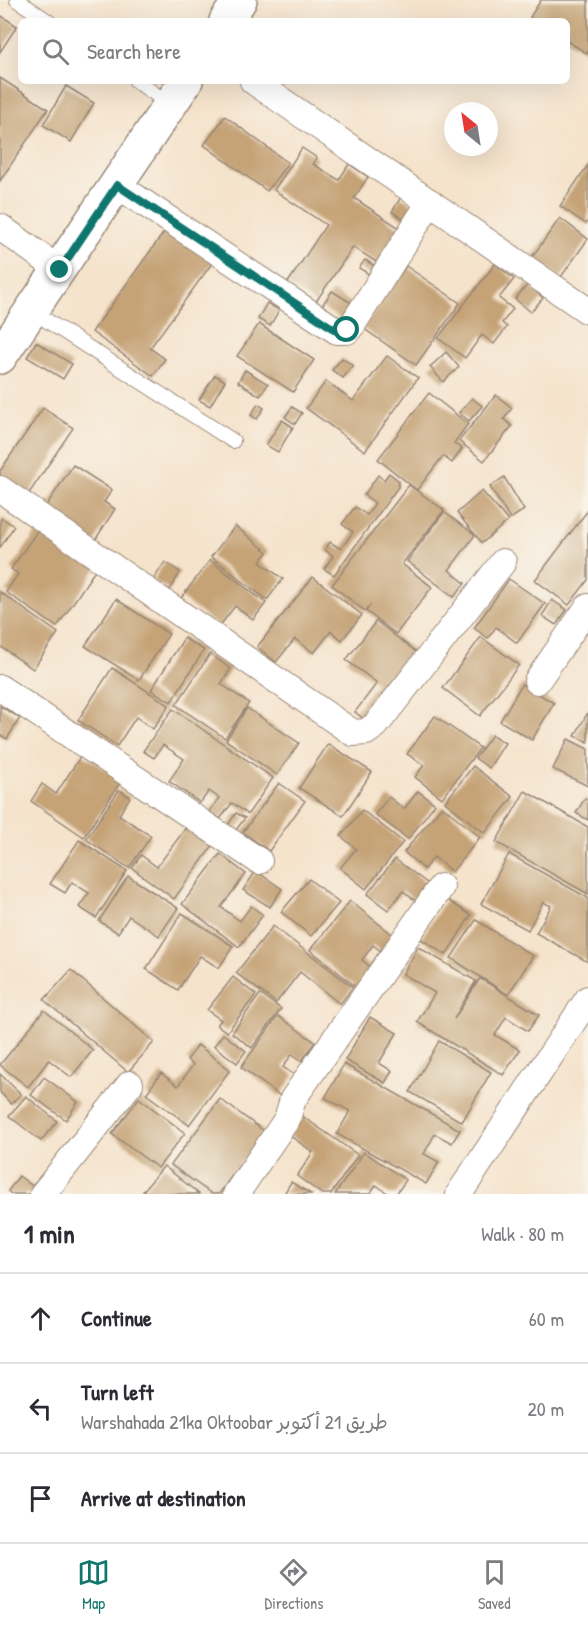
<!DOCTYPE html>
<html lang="en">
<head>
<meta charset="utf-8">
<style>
  :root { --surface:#fff; --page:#f7f7f7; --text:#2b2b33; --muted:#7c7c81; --line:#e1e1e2; --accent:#0f766e }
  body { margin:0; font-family:"Patrick Hand","Playpen Sans Arabic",sans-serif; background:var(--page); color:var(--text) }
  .compass { position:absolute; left:444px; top:102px; width:54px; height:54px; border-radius:50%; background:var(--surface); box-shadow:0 6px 24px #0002; rotate:330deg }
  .stop { position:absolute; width:18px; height:18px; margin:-14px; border:4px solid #0f766e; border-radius:50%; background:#fff }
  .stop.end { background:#0f766e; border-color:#fff; box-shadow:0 2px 6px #0008 }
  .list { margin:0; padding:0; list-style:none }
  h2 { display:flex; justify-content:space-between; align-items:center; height:78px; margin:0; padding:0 24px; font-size:26px }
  h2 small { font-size:20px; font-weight:400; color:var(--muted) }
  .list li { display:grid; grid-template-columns:39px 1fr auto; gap:18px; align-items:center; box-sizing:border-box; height:90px; padding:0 24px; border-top:2px solid var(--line) }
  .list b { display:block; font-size:22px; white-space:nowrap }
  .list p { margin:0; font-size:20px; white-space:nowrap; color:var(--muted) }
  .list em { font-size:20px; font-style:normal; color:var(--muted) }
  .icon { flex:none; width:33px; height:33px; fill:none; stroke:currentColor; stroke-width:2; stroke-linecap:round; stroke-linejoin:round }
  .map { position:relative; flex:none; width:588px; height:1194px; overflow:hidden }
  .search { position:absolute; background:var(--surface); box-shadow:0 6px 24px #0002; left:18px; right:18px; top:18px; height:66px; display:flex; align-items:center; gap:15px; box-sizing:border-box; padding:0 21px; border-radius:9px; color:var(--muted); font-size:22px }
  .sheet { height:348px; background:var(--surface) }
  nav { display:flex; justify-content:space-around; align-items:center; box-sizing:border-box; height:84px; border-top:2px solid var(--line); background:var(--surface); font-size:16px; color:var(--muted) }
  nav a { display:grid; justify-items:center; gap:3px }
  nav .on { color:var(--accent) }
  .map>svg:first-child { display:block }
  .building { fill:#c5a377 }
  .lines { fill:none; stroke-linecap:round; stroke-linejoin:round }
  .service-casing { stroke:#988675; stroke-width:16 }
  .minor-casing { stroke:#988675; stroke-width:28 }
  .primary-casing { stroke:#988675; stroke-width:36 }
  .service { stroke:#fff; stroke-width:14 }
  .minor { stroke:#fff; stroke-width:26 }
  .primary { stroke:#fff; stroke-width:33 }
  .route { stroke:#0f766e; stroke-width:8 }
</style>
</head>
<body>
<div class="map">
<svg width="588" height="1194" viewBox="0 0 588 1194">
  <rect width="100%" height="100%" fill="#f7f3e8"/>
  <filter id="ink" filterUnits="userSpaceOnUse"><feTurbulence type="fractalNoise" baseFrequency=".0167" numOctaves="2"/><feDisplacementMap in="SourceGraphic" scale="12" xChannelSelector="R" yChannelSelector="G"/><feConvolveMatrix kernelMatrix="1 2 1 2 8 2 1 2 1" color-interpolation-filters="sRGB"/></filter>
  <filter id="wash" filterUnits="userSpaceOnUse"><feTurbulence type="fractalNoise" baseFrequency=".008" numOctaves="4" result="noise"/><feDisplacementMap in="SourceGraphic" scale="24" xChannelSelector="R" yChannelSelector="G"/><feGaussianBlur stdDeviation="1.35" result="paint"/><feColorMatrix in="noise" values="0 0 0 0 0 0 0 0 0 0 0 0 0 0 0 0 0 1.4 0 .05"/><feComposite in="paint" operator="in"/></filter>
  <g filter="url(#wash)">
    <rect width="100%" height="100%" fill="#f5e3cc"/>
    <g id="blocks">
      <g class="building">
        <path d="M541,0H588V54L567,41V21H536L530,17Z"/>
        <path d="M0,15L17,26L0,52Z"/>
        <path d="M0,78L48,109L0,181Z"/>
        <path d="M66,86L94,103L71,142L43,125Z"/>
        <path d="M225,116L288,163L267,191L204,145Z"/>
        <path d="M302,148L317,158L313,164L339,180L349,164L368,177L354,198L404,231L381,265L353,247L315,303L287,284L326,225L274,190Z"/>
        <path d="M588,165V221L586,224L560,206Z"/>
        <path d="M401,197L416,207L407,221L392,212Z"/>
        <path d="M560,218L588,239L561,277L532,257Z"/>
        <path d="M167,228L213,262L150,348L165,359L153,376L92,332Z"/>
        <path d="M365,260L378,268L372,276L359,268Z"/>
        <path d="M495,264L514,279L499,298L513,309L502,323L507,327L494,344L482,335L465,358L438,338Z"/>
        <path d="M406,266L460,303L416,365L363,328Z"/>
        <path d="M528,284L543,298L531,312L515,299Z"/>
        <path d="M332,291L356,306L345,322L321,307Z"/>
        <path d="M267,303L279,310L270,326L258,319Z"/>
        <path d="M259,324L314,360L293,392L237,356Z"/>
        <path d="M36,342L72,364L63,379L27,357Z"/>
        <path d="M446,352L459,367L443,382L430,367Z"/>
        <path d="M387,356L418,378L365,451L306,408L326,381L353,401Z"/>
        <path d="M342,358L353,366L343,378L332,370Z"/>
        <path d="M245,370L268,384L260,396L238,382Z"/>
        <path d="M215,375L225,381L210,406L199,400Z"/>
        <path d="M429,393L468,424L454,443L462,449L452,463L443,456L417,490L378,459Z"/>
        <path d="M496,395L512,408L504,419L512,426L484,461L459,441Z"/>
        <path d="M472,398L482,406L469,421L459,413Z"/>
        <path d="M258,404L264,408L257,419L251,415Z"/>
        <path d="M292,407L302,413L295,424L285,417Z"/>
        <path d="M43,408L73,428L28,495L0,476V471Z"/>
        <path d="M282,420L293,427L278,452L266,445Z"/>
        <path d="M73,465L112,490L104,502L115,509L92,545L42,512Z"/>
        <path d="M389,473L399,481L398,487L334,575L324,569L333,556L325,550L330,542L341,549L353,532L342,524L355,507L367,515L375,503L364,495L378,475L384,480Z"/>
        <path d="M504,477L524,510L510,519L490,487Z"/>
        <path d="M409,485L444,510L402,564L432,587L396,634L366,611L371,604L365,611L332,585Z"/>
        <path d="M482,491L508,521L482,543L457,513Z"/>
        <path d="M588,510V580L569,605L535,580Z"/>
        <path d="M444,512L475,535L449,570L465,583L454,597L407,561Z"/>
        <path d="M2,518L14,526L0,548V521Z"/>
        <path d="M42,524L100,563L57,627L6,592L18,574L11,569Z"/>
        <path d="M235,526L268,552L260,562L283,579L267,600L211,557Z"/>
        <path d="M210,560L266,603L253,620L235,606L219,627L181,598Z"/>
        <path d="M165,562L180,572L170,590L153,580Z"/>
        <path d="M313,577L362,615L342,640L331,631L314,653L295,639L276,662L257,647Z"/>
        <path d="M509,579L545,604L517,643L496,627L488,638L474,628Z"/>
        <path d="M0,592L58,633L33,669L0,646Z"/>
        <path d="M116,599L169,634L139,680L85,646Z"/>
        <path d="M552,600L567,610L556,625L542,616Z"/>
        <path d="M376,621L420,655L369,723L355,712L377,683L346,660Z"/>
        <path d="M481,637L519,665L480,716L443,688Z"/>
        <path d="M184,638L204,650L171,702L151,690Z"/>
        <path d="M210,654L231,669L221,684L249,703L225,738L176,705Z"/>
        <path d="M112,668L169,705L153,729L136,717L117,746L78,720Z"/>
        <path d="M522,684L554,703L532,740L500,721Z"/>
        <path d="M0,706L20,718L7,739L0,735Z"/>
        <path d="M247,708L299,743L277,775L226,740Z"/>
        <path d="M173,709L273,778L248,814L232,803L220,819L209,812L219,798L209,791L200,803L169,781L184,759L163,745L154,758L143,751Z"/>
        <path d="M588,712V742L575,736Z"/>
        <path d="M435,716L480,748L442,798L415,777L424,765L407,754Z"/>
        <path d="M492,735L505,743L489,768L475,758Z"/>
        <path d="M568,739L588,749V786L553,769Z"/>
        <path d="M328,744L372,772L343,816L299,788Z"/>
        <path d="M82,754L122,780L84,837L31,801L42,784L56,794Z"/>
        <path d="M473,766L513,797L485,833L445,802Z"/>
        <path d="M279,783L305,801L269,851L243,832Z"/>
        <path d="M119,790L130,797L119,815L151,836L129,868L86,839Z"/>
        <path d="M418,791L435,804L408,839L375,814L389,797L404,809Z"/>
        <path d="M525,791L588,827V894L496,842Z"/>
        <path d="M585,798L588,800V820L576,813Z"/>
        <path d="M442,806L480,837L452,872L434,857L424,869L404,852Z"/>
        <path d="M362,810L403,842L366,889L340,868L356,849L341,836Z"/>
        <path d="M236,813L245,818L236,830L228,825Z"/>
        <path d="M188,825L214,844L174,899L132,868L141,855L157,867Z"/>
        <path d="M79,840L127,871L96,918L79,907L89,893L72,882L65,893L50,884Z"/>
        <path d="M220,854L246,874L221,907L240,921L251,906L263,915L239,947L182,904Z"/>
        <path d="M509,854L588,898V962L536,933L551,906L543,902L528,930L481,904Z"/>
        <path d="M395,859L431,886L417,902L403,891L388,910L367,894Z"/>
        <path d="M256,871L282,889L270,907L243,890Z"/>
        <path d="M128,876L178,908L159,936L129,916L118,933L99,921Z"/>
        <path d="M309,879L339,903L311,936L281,912Z"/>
        <path d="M446,899L471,915L446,955L421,939Z"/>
        <path d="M350,901L398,939L386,955L373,945L362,960L374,970L359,989L310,950Z"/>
        <path d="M182,913L233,946L219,968L200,956L178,990L146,969Z"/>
        <path d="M476,920L533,956L508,995L451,958Z"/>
        <path d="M273,926L353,987L340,1004L300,972L276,1003L236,973Z"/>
        <path d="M418,947L476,981L454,1019L480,978L539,1015L528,1031L506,1017L495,1035L520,1050L503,1075L417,1022L435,993L403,974Z"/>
        <path d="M71,970L154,1042L128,1072L44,1000Z"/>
        <path d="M233,977L256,995L227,1032L217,1025L221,1020L207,1010Z"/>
        <path d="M260,994L281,1009L252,1048L232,1033Z"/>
        <path d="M44,1010L93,1050L71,1077L49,1060L28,1087L0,1065Z"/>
        <path d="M278,1016L315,1042L302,1061L292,1054L283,1067L294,1075L280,1096L241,1067Z"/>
        <path d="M370,1017L397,1033L379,1063L392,1071L385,1083L345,1060Z"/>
        <path d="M223,1034L246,1051L237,1063L214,1046Z"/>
        <path d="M439,1041L491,1072L462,1122L410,1092Z"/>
        <path d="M198,1045L230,1070L189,1125L146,1094L161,1073L178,1086L193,1065L187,1060Z"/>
        <path d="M344,1064L460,1130L452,1143L435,1134L424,1154L439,1162L426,1184L337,1134L350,1111L325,1098Z"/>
        <path d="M0,1074L21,1094L11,1104L0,1092Z"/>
        <path d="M44,1077L78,1102L66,1120L31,1095Z"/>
        <path d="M26,1096L57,1121L41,1141L9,1116Z"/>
        <path d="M139,1098L185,1133L158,1168L112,1134Z"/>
        <path d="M220,1099L264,1131L219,1194H212L171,1165Z"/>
        <path d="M302,1116L358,1155L331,1194H322L297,1176L313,1152L289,1135Z"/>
        <path d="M364,1152L406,1180L396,1194H389L376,1185L370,1194H335Z"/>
        <path d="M164,1166L199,1194H148L143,1191Z"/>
        <path d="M19,1176L39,1191L36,1194H11L8,1191Z"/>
        <path d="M291,1182L311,1194H284Z"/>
      </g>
    </g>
  </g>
  <g filter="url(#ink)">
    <use href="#blocks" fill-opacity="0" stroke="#988675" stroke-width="1.5"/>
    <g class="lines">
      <defs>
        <g id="service">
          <path d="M17,0L48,21"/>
          <path d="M136,81L171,105"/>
          <path d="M32,311L233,441"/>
        </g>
        <g id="minor">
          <path d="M253,81L588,311"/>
          <path d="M117,185L337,331H347L353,324L430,202"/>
          <path d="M0,227L60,270"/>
          <path d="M0,489L353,733L366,732L376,725L503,562"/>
          <path d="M537,681L588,607"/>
          <path d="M0,688L259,861"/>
          <path d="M43,1194L130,1084"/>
          <path d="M236,1194L287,1119L293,1099L441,887"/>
          <path d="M459,1194L588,999"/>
        </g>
        <g id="primary">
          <path d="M226,21L240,0"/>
          <path d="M0,357L186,81"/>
        </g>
      </defs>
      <use href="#service" class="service-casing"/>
      <use href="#minor" class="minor-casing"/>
      <use href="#primary" class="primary-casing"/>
      <use href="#service" class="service"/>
      <use href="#minor" class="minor"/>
      <use href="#primary" class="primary"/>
    </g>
  </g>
  <g class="lines" filter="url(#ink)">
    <path class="route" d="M60,270L117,185L337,331L347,330"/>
  </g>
</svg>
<svg class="compass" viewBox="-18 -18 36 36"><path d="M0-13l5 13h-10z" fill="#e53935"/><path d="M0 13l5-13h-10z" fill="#7c7c81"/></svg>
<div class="stop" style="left:347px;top:330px"></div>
<div class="stop end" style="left:60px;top:270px"></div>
<div class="search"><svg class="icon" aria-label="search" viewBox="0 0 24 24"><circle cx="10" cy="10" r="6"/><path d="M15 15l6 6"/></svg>Search here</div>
</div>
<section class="sheet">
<h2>1 min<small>Walk · 80 m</small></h2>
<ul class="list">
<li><svg class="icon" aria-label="ahead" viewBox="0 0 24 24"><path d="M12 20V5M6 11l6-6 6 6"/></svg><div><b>Continue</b></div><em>60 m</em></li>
<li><svg class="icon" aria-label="left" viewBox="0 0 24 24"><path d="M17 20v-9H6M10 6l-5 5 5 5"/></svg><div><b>Turn left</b><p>Warshahada 21ka Oktoobar طريق 21 أكتوبر</p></div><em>20 m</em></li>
<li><svg class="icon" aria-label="arrive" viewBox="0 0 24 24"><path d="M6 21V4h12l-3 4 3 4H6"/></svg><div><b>Arrive at destination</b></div></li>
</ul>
</section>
<nav>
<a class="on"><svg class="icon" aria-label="map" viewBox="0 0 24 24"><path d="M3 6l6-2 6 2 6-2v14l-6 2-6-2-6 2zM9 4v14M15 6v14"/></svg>Map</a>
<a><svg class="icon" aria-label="directions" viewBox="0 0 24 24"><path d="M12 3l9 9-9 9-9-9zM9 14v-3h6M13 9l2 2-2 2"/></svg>Directions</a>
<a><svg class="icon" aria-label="saved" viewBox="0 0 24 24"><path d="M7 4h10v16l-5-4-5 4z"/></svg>Saved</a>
</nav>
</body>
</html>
